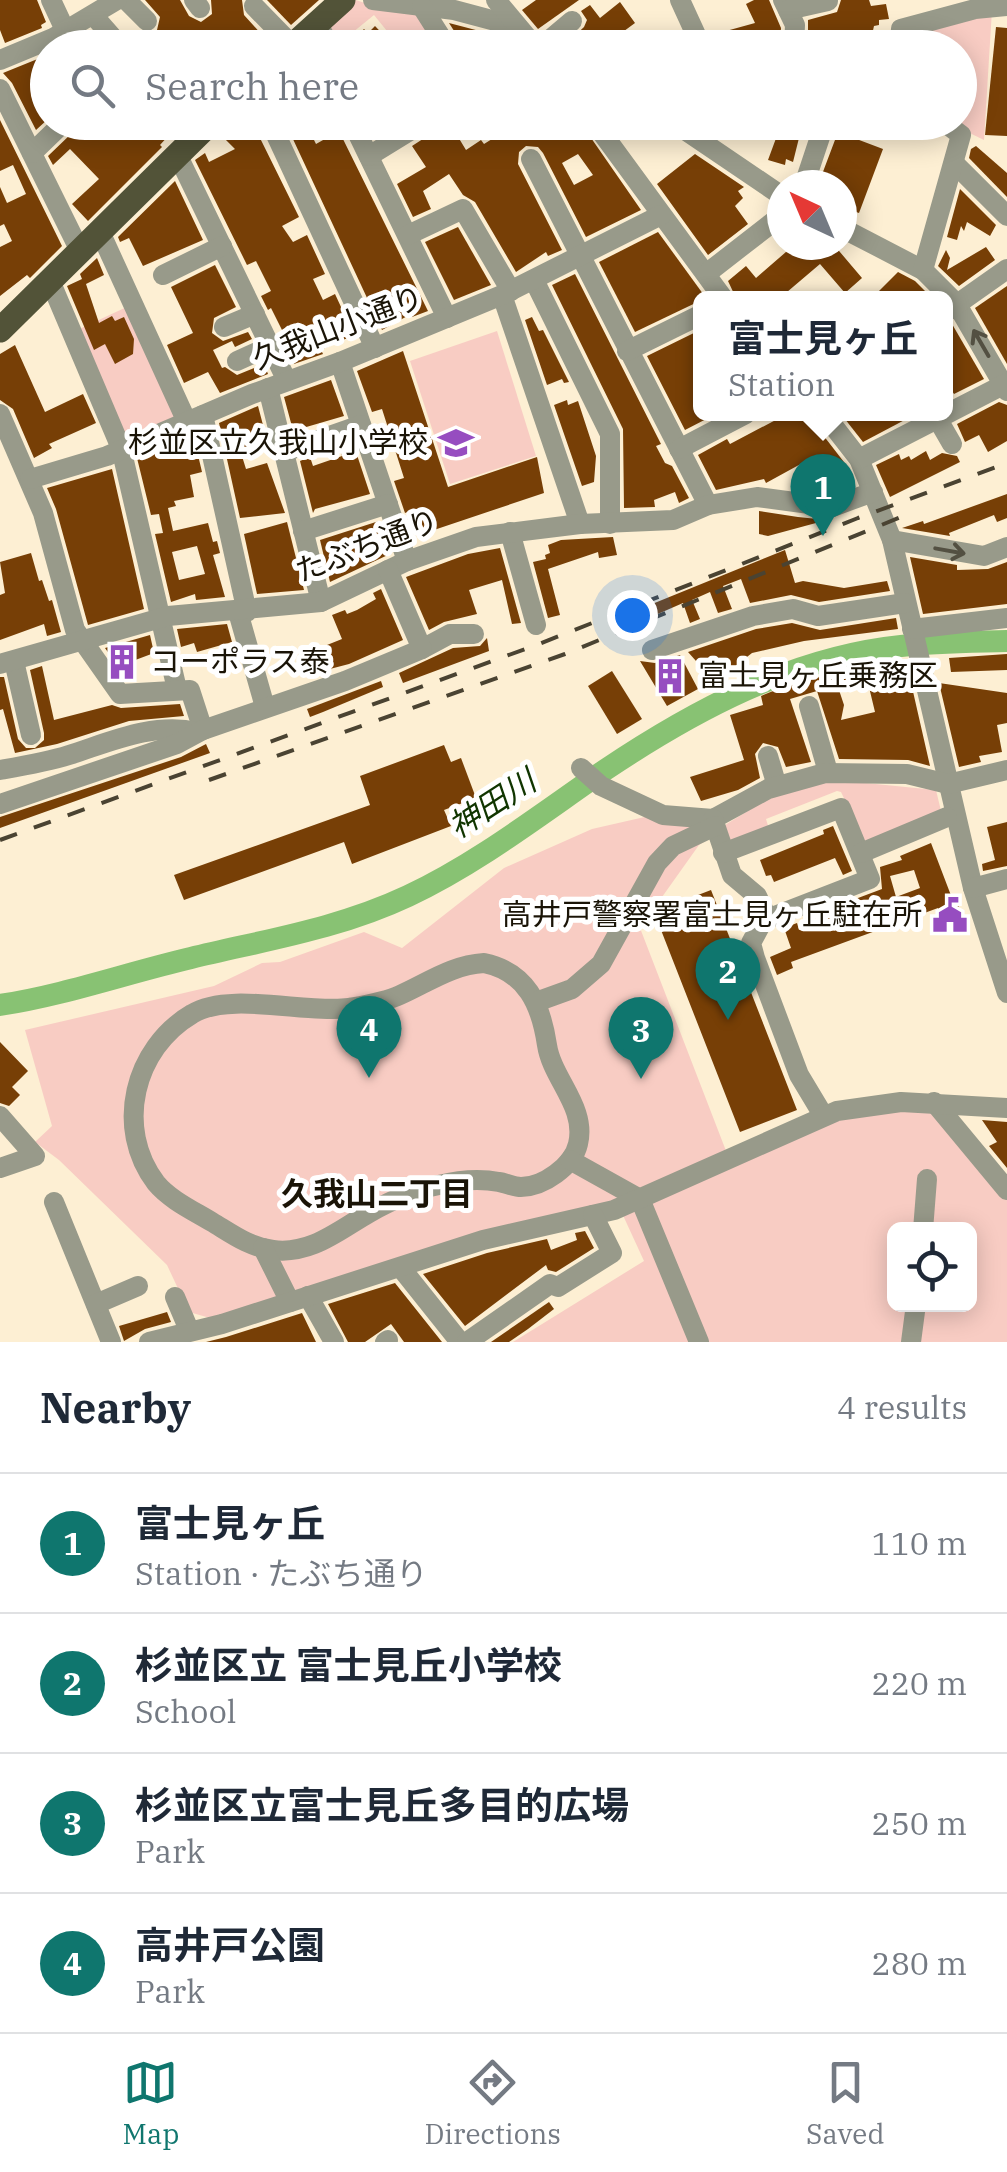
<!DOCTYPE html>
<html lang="en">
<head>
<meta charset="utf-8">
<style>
  :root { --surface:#fff; --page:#f2f2f3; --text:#1f2937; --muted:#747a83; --line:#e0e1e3; --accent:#0f766e }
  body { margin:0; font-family:"IBM Plex Serif","Noto Sans JP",serif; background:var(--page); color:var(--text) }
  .controls { position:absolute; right:30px; bottom:30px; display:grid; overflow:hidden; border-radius:15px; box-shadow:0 5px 25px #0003 }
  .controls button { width:90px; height:90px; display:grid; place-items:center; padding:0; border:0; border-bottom:2px solid var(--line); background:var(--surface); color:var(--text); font:50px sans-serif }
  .compass { position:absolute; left:767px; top:170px; width:90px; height:90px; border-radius:50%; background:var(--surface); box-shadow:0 5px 25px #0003; rotate:316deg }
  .you { position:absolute; left:632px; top:615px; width:35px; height:35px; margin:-25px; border:8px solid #fff; border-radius:50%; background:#1a73e8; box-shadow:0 0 0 15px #1a73e833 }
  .badge { display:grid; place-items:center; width:65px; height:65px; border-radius:50%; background:var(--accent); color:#fff; font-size:32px; font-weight:700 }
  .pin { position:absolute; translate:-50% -82px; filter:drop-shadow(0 2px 5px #0008) }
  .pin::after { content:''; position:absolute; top:52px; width:35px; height:30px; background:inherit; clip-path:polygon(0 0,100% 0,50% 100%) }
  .popup { position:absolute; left:693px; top:291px; width:260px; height:130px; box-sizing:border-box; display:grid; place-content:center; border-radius:15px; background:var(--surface); filter:drop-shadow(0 2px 8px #0005); font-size:32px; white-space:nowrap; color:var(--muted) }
  .popup b { font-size:38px; color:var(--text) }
  .popup::after { content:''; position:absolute; left:50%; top:100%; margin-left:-20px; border:20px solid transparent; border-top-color:var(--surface) }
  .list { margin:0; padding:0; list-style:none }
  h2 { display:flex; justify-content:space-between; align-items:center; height:130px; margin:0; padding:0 40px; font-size:42px }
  h2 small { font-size:32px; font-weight:400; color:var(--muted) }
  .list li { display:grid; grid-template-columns:65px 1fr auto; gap:30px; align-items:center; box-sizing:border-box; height:140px; padding:0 40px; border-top:2px solid var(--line) }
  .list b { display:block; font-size:38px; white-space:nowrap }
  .list p { margin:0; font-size:32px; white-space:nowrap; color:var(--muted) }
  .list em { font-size:32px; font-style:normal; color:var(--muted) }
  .icon { flex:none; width:55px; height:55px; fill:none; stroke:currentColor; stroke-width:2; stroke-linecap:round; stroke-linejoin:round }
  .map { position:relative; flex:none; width:1007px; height:1342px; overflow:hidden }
  .search { position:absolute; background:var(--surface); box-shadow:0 5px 25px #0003; left:30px; right:30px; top:30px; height:110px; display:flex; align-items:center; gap:25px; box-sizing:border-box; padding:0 35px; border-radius:55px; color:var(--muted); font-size:38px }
  .sheet { height:690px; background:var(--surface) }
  nav { display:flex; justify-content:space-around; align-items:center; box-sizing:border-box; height:140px; border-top:2px solid var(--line); background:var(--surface); font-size:28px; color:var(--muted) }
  nav a { display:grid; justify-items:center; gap:5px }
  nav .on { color:var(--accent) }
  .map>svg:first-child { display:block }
  .green { fill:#f8ccc3; fill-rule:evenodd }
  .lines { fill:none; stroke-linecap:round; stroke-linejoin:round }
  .river { stroke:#88c273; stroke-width:22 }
  .building { fill:#773f06; fill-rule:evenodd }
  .minor { stroke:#989a8a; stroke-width:20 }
  .major { stroke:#525338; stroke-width:25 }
  .rail { stroke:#4a4332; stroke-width:4; stroke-dasharray:18 18; stroke-linecap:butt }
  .oneway { stroke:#535042 }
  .labels { text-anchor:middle; stroke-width:10; stroke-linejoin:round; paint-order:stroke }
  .street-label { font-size:30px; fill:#1a1407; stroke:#fff }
  .poi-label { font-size:30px; fill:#1a1407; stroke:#fff; text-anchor:end }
  .water-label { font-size:32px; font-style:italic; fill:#103500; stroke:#fff }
  .neighbourhood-label { font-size:32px; font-weight:bold; fill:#1a1407; stroke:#fff }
</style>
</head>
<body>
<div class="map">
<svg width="1007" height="1342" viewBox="0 0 1007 1342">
  <rect width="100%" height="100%" fill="#fdefd3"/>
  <g class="green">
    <path d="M356,0L379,8L421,11L445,47H400L374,15L336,46L324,27Z"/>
    <path d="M992,10L984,140L949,123L960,122V48H901L903,31Z"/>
    <path d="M131,305L180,414L127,442L75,331Z"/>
    <path d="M497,331L536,456L450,484L410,361Z"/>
    <path d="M825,779L936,790L941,811L866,844L841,792L837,791L766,819L769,829L731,842L725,825L780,791Z"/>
    <path d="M649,816L704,823L712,837L699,845L640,928L728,1156L611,1208L210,1318L189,1312L167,1265L59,1160L35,1142L52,1126L25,1030L214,986L262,963L280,962L364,932L402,948L504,868L592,829Z"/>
    <path d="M934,1107L1007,1198V1342H513L644,1261L621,1211L837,1117ZM894,1230H970V1304H894Z"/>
  </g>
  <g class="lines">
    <path class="river" d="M0,1005C65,995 127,973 191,958C265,940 338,929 408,896C478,863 541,814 605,770C693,711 793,657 901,646C936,642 972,642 1007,641"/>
  </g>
  <g class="building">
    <path d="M0,0H37L46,22L41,25L42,28L5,43L0,30Z"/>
    <path d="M145,0H180L189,16L201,22L212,14L211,0H242L244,15L274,48H224L217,39L208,48H149L162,36L157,30L160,17Z"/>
    <path d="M267,0H319L291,25Z"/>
    <path d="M536,0H579L538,29L522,10Z"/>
    <path d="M754,0H769L781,28L780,43L729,45L726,31L755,23L746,4Z"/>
    <path d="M841,0H869L871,6L886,4L889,19L879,20V25L874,26L869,48L808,44V20L837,12Z"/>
    <path d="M620,2L635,23L601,48H562L584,27L587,20L581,11L590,5L600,18Z"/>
    <path d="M449,23L510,39L515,48H465Z"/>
    <path d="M375,26L396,48H345L364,29L368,33Z"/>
    <path d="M996,27L1007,28V136L985,135Z"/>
    <path d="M40,58L48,78V119L36,130L12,83L3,73Z"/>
    <path d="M0,120L62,246L30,278L27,275L0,296V247L12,241L4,224L0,226V187L7,203L26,194L13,165L0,171Z"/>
    <path d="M76,122H137L143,129L150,122H177L167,132L169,135L160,145L162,147L88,221L72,204L99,179L70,149L53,165L48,156L73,132Z"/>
    <path d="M227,122H256L258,134L299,217L282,226L293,242L307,235L325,274L313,279L323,300L335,294L354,335L321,350L323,354L294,364L284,343L285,336L271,308L268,310L261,296L271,291L256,261L247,265L195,160L205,153L209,162L235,149L221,135Z"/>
    <path d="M285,122H305L316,144L339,131L428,311L412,317L411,314L382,330Z"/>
    <path d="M435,122H449L466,150L481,140L484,144L519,122H580L641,210L586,237L543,153L538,147L526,146L519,152L518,164L562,250L548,256L546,252L516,272L475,202L463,195L449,174L423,191L431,209L413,217L397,184L426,167L412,146L429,135ZM578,154L593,175L574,185L562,163Z"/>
    <path d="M782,122H803L793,162L786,159L785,165L768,160Z"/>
    <path d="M838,132L883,149L859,213L842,207V185H818Z"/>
    <path d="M976,146L1007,173V197L969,158L971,149Z"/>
    <path d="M695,154L744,187L738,191L743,198L735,206L748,224L708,255L657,184Z"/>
    <path d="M175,181L203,240L143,266L129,238L120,242L118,237Z"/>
    <path d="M960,189L996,225L990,236L967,222L964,231L961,226L957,240L947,237Z"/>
    <path d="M458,227L491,285L454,300L425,242Z"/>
    <path d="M658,232L706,298L635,332L599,262Z"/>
    <path d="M794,245H834L862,278L845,293L820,264L780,298H736L728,281L746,266L756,278Z"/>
    <path d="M986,247L995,260L959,286L938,266L946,250L950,258L947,270Z"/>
    <path d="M97,258L104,275L86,284L99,323L112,316L115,321L124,317L134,339L133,354L115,364L105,344L94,350L67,286L82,279L80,274Z"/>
    <path d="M215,265L236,307L214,318L212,333L223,341L248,332L252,339L235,347L232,341L213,350L222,368L225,367L237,375L264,364L268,374L220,393L208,372L184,383L167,345L193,333L171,287Z"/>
    <path d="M898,272L915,281L932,298H872Z"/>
    <path d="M575,274L661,444L656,446L665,463L672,466L689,498L679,503L675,492L654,500L655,507L624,508L623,429L552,285Z"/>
    <path d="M1007,286V364L975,308Z"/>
    <path d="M532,317L539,331L543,330L569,382L564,383L562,379L547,385L525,320Z"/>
    <path d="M952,324L984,379L954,394L946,382V326Z"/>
    <path d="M700,330V414L714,415L685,430L647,356Z"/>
    <path d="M15,345L45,412L83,394L96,423L49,444L52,448L34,458L13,409L0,400V354Z"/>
    <path d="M403,351L448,487L537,457L544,493L425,533L416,509L405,513L394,481L404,478L382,409L372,412L357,371Z"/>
    <path d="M331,380L344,416L296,430L294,434L284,397Z"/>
    <path d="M567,400L568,405L578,401L596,456L594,482L582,486L554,405Z"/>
    <path d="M999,402L1007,405V441L988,452L979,435L965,442L957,424Z"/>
    <path d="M258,406L268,444L241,453L246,469L267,463L285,513L240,518L219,423Z"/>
    <path d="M787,414H811L813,422L847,466L854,484L830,493L820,492L808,460L766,483L764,479L716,490L698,455L727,439L730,444Z"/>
    <path d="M841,414H916L863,442Z"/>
    <path d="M193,434L202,472L190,475L194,497L174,501L176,506L168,508L173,531L208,523L213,542L217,541L220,553L213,555L225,597L196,600L195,594L171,602L155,534L163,533L159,514L151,515L137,458ZM197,546L205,574L179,580L172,552Z"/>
    <path d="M353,443L370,494L315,509L313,513L300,461L310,457L313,466L342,456L339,447Z"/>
    <path d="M926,451L930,460L942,453L957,456L960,462L890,497L876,465L899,454L901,460L909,456L911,460Z"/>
    <path d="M112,469L144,609L88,625L56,509L47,488Z"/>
    <path d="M1007,494V518L997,522L994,515L949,533L950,536L902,528L923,521L924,524Z"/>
    <path d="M759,511L798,517L827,520L768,536L759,534Z"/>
    <path d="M379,521L390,554L330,582L320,540Z"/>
    <path d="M287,522L304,590L257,594L244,534Z"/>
    <path d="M613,537L617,555L599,558L598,552L548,569L560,615L548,618L533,562L546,559L545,555L550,553L548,545L561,540Z"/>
    <path d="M500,548L521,623L512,624L502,580L469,590L477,614L444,622L429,630L406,577L468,554Z"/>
    <path d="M785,550L795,583L803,581L844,588L887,581L890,591L819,602L791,595L750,603L741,579L723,586L732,609L718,613L710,592L692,600L700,619L690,623L683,603L635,624L630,613Z"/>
    <path d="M31,553L39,581L42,580L49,601L52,600L61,632L47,636L44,624L0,640V595L5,593L0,562Z"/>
    <path d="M910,557L957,565V570L988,569L1007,562V604L923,614Z"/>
    <path d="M381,589L403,640L349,664L326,670L317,649L342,639L332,615L345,610L347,614L357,610L376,599L373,593Z"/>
    <path d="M896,618L898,629L804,641L752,653L729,671L726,666L712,679L688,652L756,629L792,623L820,630Z"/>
    <path d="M227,624L232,642L197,652L194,643L181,647L177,629Z"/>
    <path d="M150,635L154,653L130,662L134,676L126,678L105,648Z"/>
    <path d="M487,638L489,651L403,683L399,673L453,648L480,646Z"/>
    <path d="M1007,654V670L951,672L949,658Z"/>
    <path d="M680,655L698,689L667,706L640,661L655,663Z"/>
    <path d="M42,666L54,720L112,705L121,708L180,704L184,716L129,721L57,744L15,753L3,709L0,710V677H4L18,739L26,748H35L44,740V733L30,670Z"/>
    <path d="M612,671L642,719L617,734L588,686Z"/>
    <path d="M840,671L841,676L865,671L868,683L839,690L844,705L841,720L875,712L868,683L909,674L930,766L908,760L839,759L817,691L790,699L811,762L786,767L778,747L763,743L755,754L760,778L738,790L701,801L690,777L744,760L730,715L763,705L761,696L773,691Z"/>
    <path d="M381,681L383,687L323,712L310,717L307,709Z"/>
    <path d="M939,683L1007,693V723L997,725L1002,752L979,756L981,762L959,767Z"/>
    <path d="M206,744L210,753L0,828V817L181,757Z"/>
    <path d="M444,745L451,762L461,758L476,798L444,810L451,826L352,864L344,842L184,900L174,875L370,805L360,776Z"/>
    <path d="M1007,822V866L983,871L982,864L995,860L987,827Z"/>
    <path d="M833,826L852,871L843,875L835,858L774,882L771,875L766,876L760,860L824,834L823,830Z"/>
    <path d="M931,843L955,906L958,905L962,914L943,921L938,908L791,962L793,968L777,975L770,957L791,948L784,928L797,923L799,930L853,909L850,901L882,889L880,867L902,860L900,856ZM914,870L920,888L896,897L890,876Z"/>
    <path d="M711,890L797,1110L740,1132L661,930L679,923L672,905Z"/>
    <path d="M0,1042L28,1071L12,1087L20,1095L9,1106L0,1103Z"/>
    <path d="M982,1120L1007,1122V1168L989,1146L997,1142Z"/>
    <path d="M585,1231L594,1248L556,1272L548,1270L546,1265L465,1326L423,1274L487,1253L547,1239L551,1250L577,1240L575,1233Z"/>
    <path d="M395,1283L442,1342H404L391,1324L365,1342H348L328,1304Z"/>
    <path d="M549,1302L554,1309L528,1329L509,1342H491Z"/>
    <path d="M167,1312L171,1322L145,1329L124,1341L119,1326Z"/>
    <path d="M302,1313L316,1342H206L226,1337Z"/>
  </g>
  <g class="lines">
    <g class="minor">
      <path d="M51,0L65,30"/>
      <path d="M126,0L147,21"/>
      <path d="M194,0L200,8"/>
      <path d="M373,0L454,10L518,27"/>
      <path d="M496,0L536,48"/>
      <path d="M680,0L702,48"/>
      <path d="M783,0L795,25L794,47"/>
      <path d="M254,6L292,45"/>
      <path d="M422,7L448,48"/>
      <path d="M788,10L828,1"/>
      <path d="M93,15L122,48"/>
      <path d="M317,23L331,48"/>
      <path d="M540,48L572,21"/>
      <path d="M899,48L901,29L975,9L1007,6"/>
      <path d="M0,60L53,38L117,0"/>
      <path d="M0,89L81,253"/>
      <path d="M270,122L375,348"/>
      <path d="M352,122L447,318"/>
      <path d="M594,122L723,298"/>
      <path d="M673,122L782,196"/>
      <path d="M32,153L63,123"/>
      <path d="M178,156L287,381"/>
      <path d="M369,156L421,124"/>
      <path d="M531,159L708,505"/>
      <path d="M955,164L1007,216"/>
      <path d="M804,185L825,122"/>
      <path d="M842,228L923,270L956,303L1007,391"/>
      <path d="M101,234L187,422"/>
      <path d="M408,235L463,209L511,291"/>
      <path d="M923,270L961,135L944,122"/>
      <path d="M706,274L782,215"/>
      <path d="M163,275L222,246"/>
      <path d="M534,280L610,434V524"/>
      <path d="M51,283L121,448L176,685"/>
      <path d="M502,295L580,524"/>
      <path d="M946,312L1007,269"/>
      <path d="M224,327L255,314"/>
      <path d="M627,351L700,315"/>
      <path d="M237,361L270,346"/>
      <path d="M340,362L407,561"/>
      <path d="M268,388L321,602"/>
      <path d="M0,414L43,513L75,630L120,694L190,690L203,730"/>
      <path d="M824,414L859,459L892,540L973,888L1007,993"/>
      <path d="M203,415L247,612"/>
      <path d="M937,418L952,444"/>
      <path d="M679,449L746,414"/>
      <path d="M284,452L361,425"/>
      <path d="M859,459L1007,383"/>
      <path d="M30,479L107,456L252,394L340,362L502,295L661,215"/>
      <path d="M303,531L388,504"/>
      <path d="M510,532L536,625"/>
      <path d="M892,540L984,556L1007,547"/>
      <path d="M238,612L265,707"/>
      <path d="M912,629L1007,618"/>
      <path d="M422,649L450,634H474"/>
      <path d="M652,650L753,616L793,609L818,616L905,603"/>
      <path d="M14,661L31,735"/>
      <path d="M0,664L168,616L321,602L407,561L476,537L580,524L673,520L708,505L757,497L832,507L873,492"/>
      <path d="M809,706L828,772"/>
      <path d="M768,756L777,786"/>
      <path d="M581,768L601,786L663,815L713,819L768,789L825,773L907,774L948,784L1007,770"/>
      <path d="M0,770C23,766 47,762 69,755C110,742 153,722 197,732"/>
      <path d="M0,804L177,744L203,730L345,681L422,649L388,570"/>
      <path d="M713,819L732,875L757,896L766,915L751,943L755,958L799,1075L823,1115"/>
      <path d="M723,853L841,808L870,879L762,921"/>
      <path d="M861,853L947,817"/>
      <path d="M973,888L1007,879"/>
      <path d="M484,963C527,972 541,1005 547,1045C552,1079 587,1107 578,1144C573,1166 543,1187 521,1187C514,1187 506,1183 499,1182C479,1178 459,1180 439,1185C415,1190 390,1201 369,1213C339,1230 311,1255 273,1250C249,1247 232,1234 212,1222C194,1211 170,1200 156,1183C114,1128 134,1048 192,1014C229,991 307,1014 349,1008C366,1005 385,1002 400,995C429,982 452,965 484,963Z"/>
      <path d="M536,1002L572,989L601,964L657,863L673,846L715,826"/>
      <path d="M934,1102L1007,1190"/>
      <path d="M0,1116L35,1156L0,1168"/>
      <path d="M570,1160L640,1199L699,1342"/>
      <path d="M54,1202L111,1342"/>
      <path d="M923,1230L927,1179"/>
      <path d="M263,1248L290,1302"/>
      <path d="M401,1268L460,1342"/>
      <path d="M308,1296L334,1342"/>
      <path d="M175,1297L189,1330"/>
      <path d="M96,1304L138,1286"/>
      <path d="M149,1342L222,1324L483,1240L614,1210L837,1111L901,1102L1007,1108"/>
      <path d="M385,1342L388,1340"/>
      <path d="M467,1342L550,1284L558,1287L612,1253L593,1215"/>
      <path d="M911,1342L916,1304"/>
    </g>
    <g class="major">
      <path d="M290,48L343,0"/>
      <path d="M0,330L211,122"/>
    </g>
    <g class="rail">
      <path d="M209,780L565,654L901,517"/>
      <path d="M0,840L539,644L858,518L1007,463"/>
    </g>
  </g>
  <defs><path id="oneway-shaft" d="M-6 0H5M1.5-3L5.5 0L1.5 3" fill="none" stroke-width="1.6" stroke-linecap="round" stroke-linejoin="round" transform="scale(2.5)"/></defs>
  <g class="oneway">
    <use href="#oneway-shaft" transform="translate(981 343) rotate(-120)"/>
    <use href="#oneway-shaft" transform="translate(950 551) rotate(10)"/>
  </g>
  <defs>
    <symbol id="school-bare" viewBox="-9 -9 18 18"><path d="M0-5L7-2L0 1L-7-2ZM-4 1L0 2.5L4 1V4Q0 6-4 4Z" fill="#964dc0" stroke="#fff" stroke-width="2.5" paint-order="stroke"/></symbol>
    <symbol id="building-bare" viewBox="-9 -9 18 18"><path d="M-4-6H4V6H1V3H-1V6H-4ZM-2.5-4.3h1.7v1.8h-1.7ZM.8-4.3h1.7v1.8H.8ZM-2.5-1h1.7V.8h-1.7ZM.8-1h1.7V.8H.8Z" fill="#964dc0" stroke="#fff" stroke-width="2.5" paint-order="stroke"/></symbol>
    <symbol id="civic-bare" viewBox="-9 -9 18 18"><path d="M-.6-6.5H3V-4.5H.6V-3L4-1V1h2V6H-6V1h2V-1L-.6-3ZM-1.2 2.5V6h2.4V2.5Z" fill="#964dc0" stroke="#fff" stroke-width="2.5" paint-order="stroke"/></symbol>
  </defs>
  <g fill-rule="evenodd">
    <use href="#school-bare" x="431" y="418" width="50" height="50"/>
    <use href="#building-bare" x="97" y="637" width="50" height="50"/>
    <use href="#building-bare" x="645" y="651" width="50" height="50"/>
    <use href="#civic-bare" x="925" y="890" width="50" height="50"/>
  </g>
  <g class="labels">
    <g class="street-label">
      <text transform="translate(338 328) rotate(-21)" y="10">久我山小通り</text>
      <text transform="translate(367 546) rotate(-21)" y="10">たぶち通り</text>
    </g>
    <g class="poi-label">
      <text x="428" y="453">杉並区立久我山小学校</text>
      <text x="150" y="672" text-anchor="start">コーポラス泰</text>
      <text x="698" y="686" text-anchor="start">富士見ヶ丘乗務区</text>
      <text x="922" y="925">高井戸警察署富士見ヶ丘駐在所</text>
    </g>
    <g class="water-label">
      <text transform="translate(492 804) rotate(-33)" y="11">神田川</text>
    </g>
    <g class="neighbourhood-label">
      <text x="377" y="1205">久我山二丁目</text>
    </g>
  </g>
</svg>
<div class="controls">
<button><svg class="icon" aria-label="locate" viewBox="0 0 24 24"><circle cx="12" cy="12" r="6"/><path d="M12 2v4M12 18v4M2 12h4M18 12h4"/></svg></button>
</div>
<svg class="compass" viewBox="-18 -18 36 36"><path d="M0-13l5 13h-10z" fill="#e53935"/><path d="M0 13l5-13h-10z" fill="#747a83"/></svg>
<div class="you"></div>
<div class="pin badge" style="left:823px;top:536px">1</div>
<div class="popup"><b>富士見ヶ丘</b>Station</div>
<div class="pin badge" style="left:728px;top:1020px">2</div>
<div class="pin badge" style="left:641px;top:1079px">3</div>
<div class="pin badge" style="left:369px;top:1078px">4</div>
<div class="search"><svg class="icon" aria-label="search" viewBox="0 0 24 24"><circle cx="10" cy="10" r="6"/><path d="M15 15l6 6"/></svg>Search here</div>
</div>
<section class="sheet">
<h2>Nearby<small>4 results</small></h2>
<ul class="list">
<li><span class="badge">1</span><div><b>富士見ヶ丘</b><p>Station · たぶち通り</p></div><em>110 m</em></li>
<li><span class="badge">2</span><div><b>杉並区立 富士見丘小学校</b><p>School</p></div><em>220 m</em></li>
<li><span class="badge">3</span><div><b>杉並区立富士見丘多目的広場</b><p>Park</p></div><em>250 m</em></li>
<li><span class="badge">4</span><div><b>高井戸公園</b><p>Park</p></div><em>280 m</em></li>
</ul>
</section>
<nav>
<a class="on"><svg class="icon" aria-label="map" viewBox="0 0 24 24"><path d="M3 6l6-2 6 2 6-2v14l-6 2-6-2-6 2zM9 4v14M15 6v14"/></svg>Map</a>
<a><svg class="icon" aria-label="directions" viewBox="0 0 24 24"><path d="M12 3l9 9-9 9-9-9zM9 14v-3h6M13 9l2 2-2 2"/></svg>Directions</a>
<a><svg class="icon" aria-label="saved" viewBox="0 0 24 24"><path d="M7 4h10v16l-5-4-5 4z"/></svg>Saved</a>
</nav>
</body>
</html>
